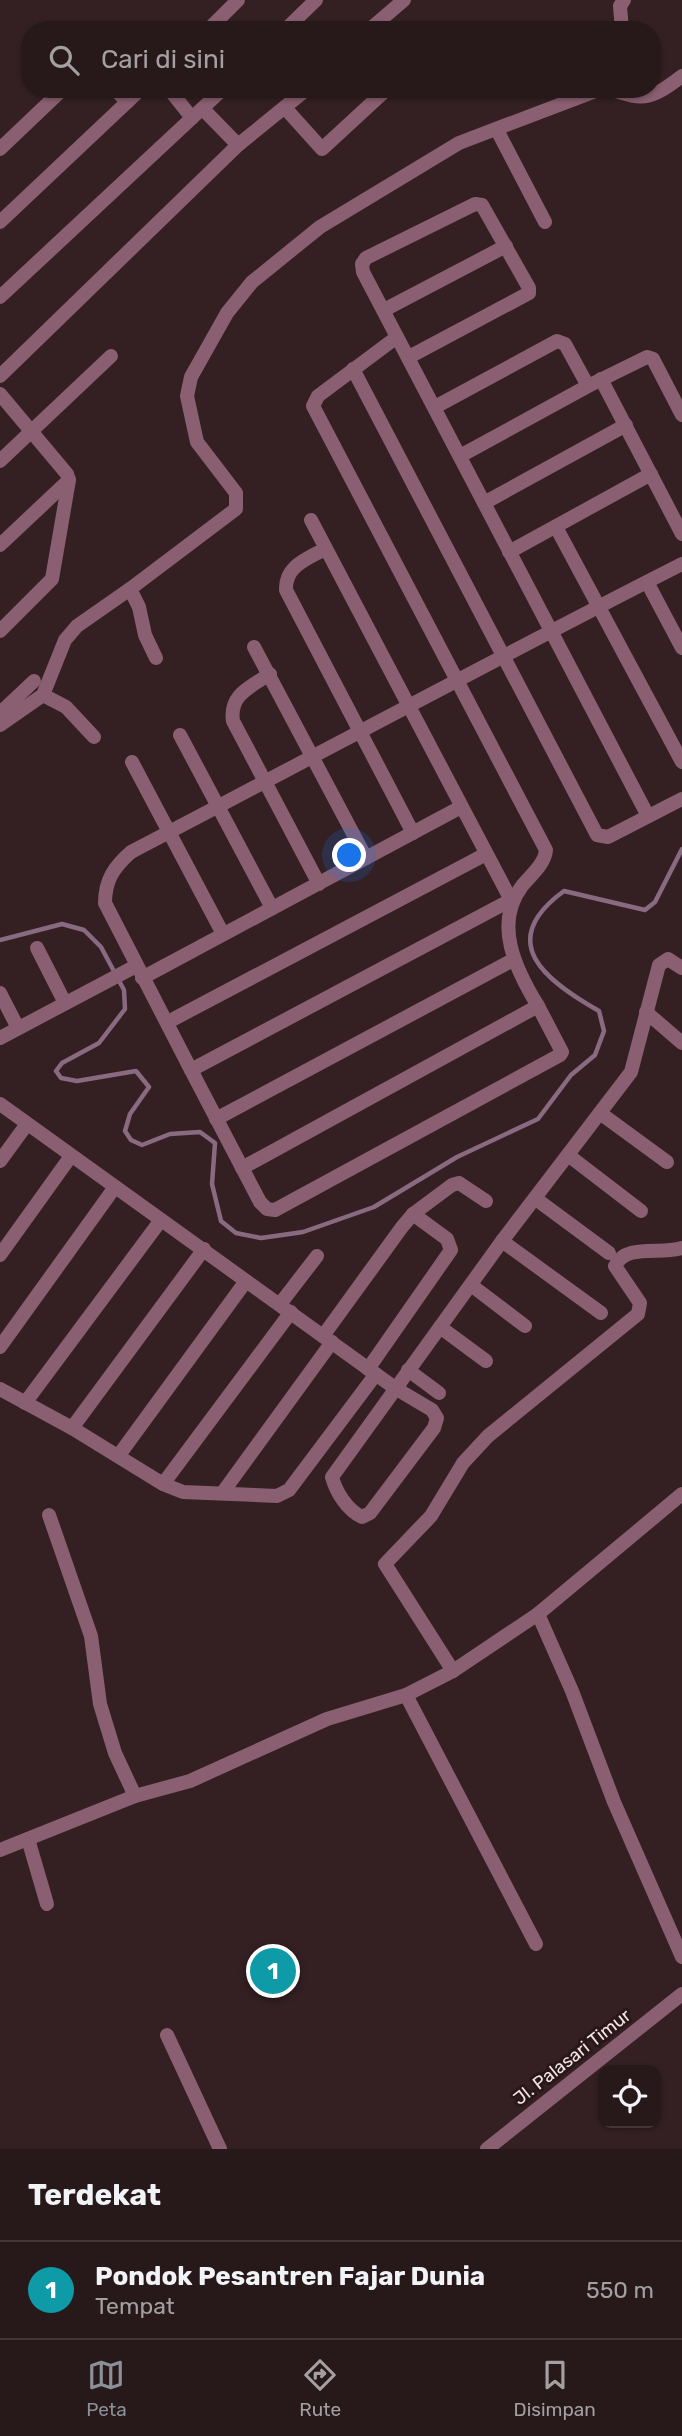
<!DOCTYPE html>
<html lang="id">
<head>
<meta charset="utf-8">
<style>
  :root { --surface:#27181a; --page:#2f2123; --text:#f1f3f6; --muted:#a4a0a2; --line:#433739; --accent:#8c9099 }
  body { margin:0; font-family:Rubik,sans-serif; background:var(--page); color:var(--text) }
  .controls { position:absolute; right:21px; bottom:21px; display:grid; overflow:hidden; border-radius:14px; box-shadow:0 2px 5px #0004 }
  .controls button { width:63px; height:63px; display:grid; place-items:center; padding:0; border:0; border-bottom:2px solid var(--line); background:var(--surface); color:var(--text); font:35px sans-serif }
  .you { position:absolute; left:350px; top:856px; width:24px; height:24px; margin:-18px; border:5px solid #fff; border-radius:50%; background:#1a73e8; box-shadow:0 0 0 10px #1a73e833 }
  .badge { display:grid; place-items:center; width:46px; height:46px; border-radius:50%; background:var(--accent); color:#fff; font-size:23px; font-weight:700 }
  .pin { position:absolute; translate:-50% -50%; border:4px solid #fff; box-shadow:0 2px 7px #0006 }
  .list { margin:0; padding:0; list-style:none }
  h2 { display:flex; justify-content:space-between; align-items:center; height:91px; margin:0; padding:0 28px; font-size:30px }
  h2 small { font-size:23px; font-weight:400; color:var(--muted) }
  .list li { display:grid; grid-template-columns:46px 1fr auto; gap:21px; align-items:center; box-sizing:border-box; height:98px; padding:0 28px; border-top:2px solid var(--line) }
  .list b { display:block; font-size:26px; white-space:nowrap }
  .list p { margin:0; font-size:23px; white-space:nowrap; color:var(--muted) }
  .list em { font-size:23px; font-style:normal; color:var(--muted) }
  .icon { flex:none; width:38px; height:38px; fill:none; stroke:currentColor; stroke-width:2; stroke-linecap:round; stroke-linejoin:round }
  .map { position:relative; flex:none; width:682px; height:2149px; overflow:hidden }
  .search { position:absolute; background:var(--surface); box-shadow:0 2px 5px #0004; left:21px; right:21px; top:21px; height:77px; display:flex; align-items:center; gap:18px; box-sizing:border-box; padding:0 24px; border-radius:28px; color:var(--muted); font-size:26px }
  .sheet { height:189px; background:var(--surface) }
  nav { display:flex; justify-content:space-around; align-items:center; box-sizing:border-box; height:98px; border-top:2px solid var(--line); background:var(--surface); font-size:19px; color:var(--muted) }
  nav a { display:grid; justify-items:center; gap:4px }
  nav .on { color:var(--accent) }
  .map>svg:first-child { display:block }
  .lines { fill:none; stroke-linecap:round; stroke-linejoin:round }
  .stream { stroke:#896a81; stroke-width:4.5 }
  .minor { stroke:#8a5f71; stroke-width:14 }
  .labels { text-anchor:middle; stroke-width:6; stroke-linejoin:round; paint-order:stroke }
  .street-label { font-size:18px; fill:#f3e5e6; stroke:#291719 }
</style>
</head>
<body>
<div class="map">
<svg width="682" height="2149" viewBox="0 0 682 2149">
  <rect width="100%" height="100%" fill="#342022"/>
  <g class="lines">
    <path class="stream" d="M0,940L62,924L84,930L101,947L124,990L125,1009L99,1043L62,1063L56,1071L61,1078L77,1081L136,1071L149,1087L130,1114L125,1131L131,1140L142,1145L170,1134L200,1132L215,1143L212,1184L221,1221L236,1233L261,1238L303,1232L374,1207L457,1157L538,1119L571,1075L595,1055L604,1031L599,1011C546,981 494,942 564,891L645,910L655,902L682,849"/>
    <g class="minor">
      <path d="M208,30L238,0"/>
      <path d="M285,30L316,0"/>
      <path d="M369,30L404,0"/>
      <path d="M622,30L620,6L624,0"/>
      <path d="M115,89L127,102"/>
      <path d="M169,89L192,118"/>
      <path d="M610,89C645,102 653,98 682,76"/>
      <path d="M203,109L238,145"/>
      <path d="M286,109L322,149L387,89"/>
      <path d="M497,130L545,222"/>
      <path d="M0,149L63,89"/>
      <path d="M0,222L141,89"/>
      <path d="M0,297L223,89"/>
      <path d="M384,310L506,246"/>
      <path d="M409,357L529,293V288L482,205L475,204L366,258L362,264L363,272L648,816"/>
      <path d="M353,369L597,835L608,837L682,799"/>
      <path d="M0,376L238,145L307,89"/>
      <path d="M601,379L682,534"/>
      <path d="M0,394L67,474L69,480L52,579L0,631"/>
      <path d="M435,407L557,341L565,344L588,386L647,357L653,359L682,415"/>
      <path d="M460,456L588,386"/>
      <path d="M0,461L111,356"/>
      <path d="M484,503L626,425"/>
      <path d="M311,520L511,900L191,1070L105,903C105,880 114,867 131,852C315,756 497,658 682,564"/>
      <path d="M556,527L682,762"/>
      <path d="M0,545L69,480"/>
      <path d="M325,549C307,559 285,566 286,590L413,833"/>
      <path d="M509,552L651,474"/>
      <path d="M647,582L682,648"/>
      <path d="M130,589L139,607L145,635L156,658"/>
      <path d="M254,647L366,858"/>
      <path d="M270,674C250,687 229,695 233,721L319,884"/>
      <path d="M43,695L66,707L94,737"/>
      <path d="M0,713L34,681"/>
      <path d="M0,725L43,695L65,640L77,626L130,589L236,509V493L197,442L187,396L191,377L227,313L252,282L320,227L459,143L601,89"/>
      <path d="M180,735L272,908"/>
      <path d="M132,762L223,934"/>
      <path d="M37,948L65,1003"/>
      <path d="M142,978L461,807"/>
      <path d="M0,993L18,1028"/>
      <path d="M646,1012L682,1043"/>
      <path d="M168,1022L486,854"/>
      <path d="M0,1038L136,966"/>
      <path d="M191,1070L260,1202L267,1209L275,1210L560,1055L562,1052L538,1006"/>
      <path d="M0,1104L395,1388L432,1410L437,1418L434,1428L370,1513L362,1517C347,1510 336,1492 332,1477L502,1241L631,1072L659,965L668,959L682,968"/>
      <path d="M600,1113L667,1162"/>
      <path d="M216,1119L513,960"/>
      <path d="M568,1155L641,1211"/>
      <path d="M0,1161L27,1124"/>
      <path d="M242,1168L538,1006C516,970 493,924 522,886C530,876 545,864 546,850L313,406L318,396L397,337"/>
      <path d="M536,1199L609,1253"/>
      <path d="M502,1241L601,1313"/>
      <path d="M0,1255L71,1156"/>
      <path d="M471,1285L525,1326"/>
      <path d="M280,1304L317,1256"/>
      <path d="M440,1327L486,1361"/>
      <path d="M323,1336L402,1227L413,1214L452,1185L459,1183L486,1201"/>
      <path d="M0,1347L115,1187"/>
      <path d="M368,1369L451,1250L447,1239L413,1214"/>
      <path d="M408,1370L439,1393"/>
      <path d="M0,1389L72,1428L163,1484L183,1492L277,1496L289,1490L376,1374"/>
      <path d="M25,1403L161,1220"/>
      <path d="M72,1428L204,1249"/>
      <path d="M119,1455L246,1281"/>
      <path d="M163,1484L291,1312"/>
      <path d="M223,1492L332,1342"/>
      <path d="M49,1515L91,1636L100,1704L115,1753L135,1796"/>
      <path d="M538,1614L572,1691L614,1802L682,1957"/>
      <path d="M453,1671L385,1564L431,1516L463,1463L488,1436L638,1314L640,1303L615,1266C626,1243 660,1255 682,1248"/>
      <path d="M406,1695L536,1944"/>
      <path d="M28,1839L47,1904"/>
      <path d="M0,1850L135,1796L190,1781L327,1719L406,1695L453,1671L538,1614L682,1494"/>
      <path d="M167,2035L220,2149"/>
      <path d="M487,2149L682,1994"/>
    </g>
  </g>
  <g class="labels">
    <g class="street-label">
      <text transform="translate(572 2057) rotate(-38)" y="6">Jl. Palasari Timur</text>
    </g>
  </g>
</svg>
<div class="controls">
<button><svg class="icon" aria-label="locate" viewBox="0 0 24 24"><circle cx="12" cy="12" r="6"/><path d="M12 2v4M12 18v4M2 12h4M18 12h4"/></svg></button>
</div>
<div class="you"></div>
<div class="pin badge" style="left:273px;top:1971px;background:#0f9aa8">1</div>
<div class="search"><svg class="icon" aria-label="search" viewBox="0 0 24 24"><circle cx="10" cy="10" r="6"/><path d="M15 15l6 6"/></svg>Cari di sini</div>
</div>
<section class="sheet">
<h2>Terdekat<small></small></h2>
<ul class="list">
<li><span class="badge" style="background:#0f9aa8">1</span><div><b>Pondok Pesantren Fajar Dunia</b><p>Tempat</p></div><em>550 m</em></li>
</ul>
</section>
<nav>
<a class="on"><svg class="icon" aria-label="map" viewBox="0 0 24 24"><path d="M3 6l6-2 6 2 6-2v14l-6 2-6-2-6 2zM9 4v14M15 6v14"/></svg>Peta</a>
<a><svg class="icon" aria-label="directions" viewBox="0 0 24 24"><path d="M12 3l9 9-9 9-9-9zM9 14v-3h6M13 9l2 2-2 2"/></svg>Rute</a>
<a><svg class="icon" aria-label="saved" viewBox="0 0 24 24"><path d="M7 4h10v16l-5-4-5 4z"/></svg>Disimpan</a>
</nav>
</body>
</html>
